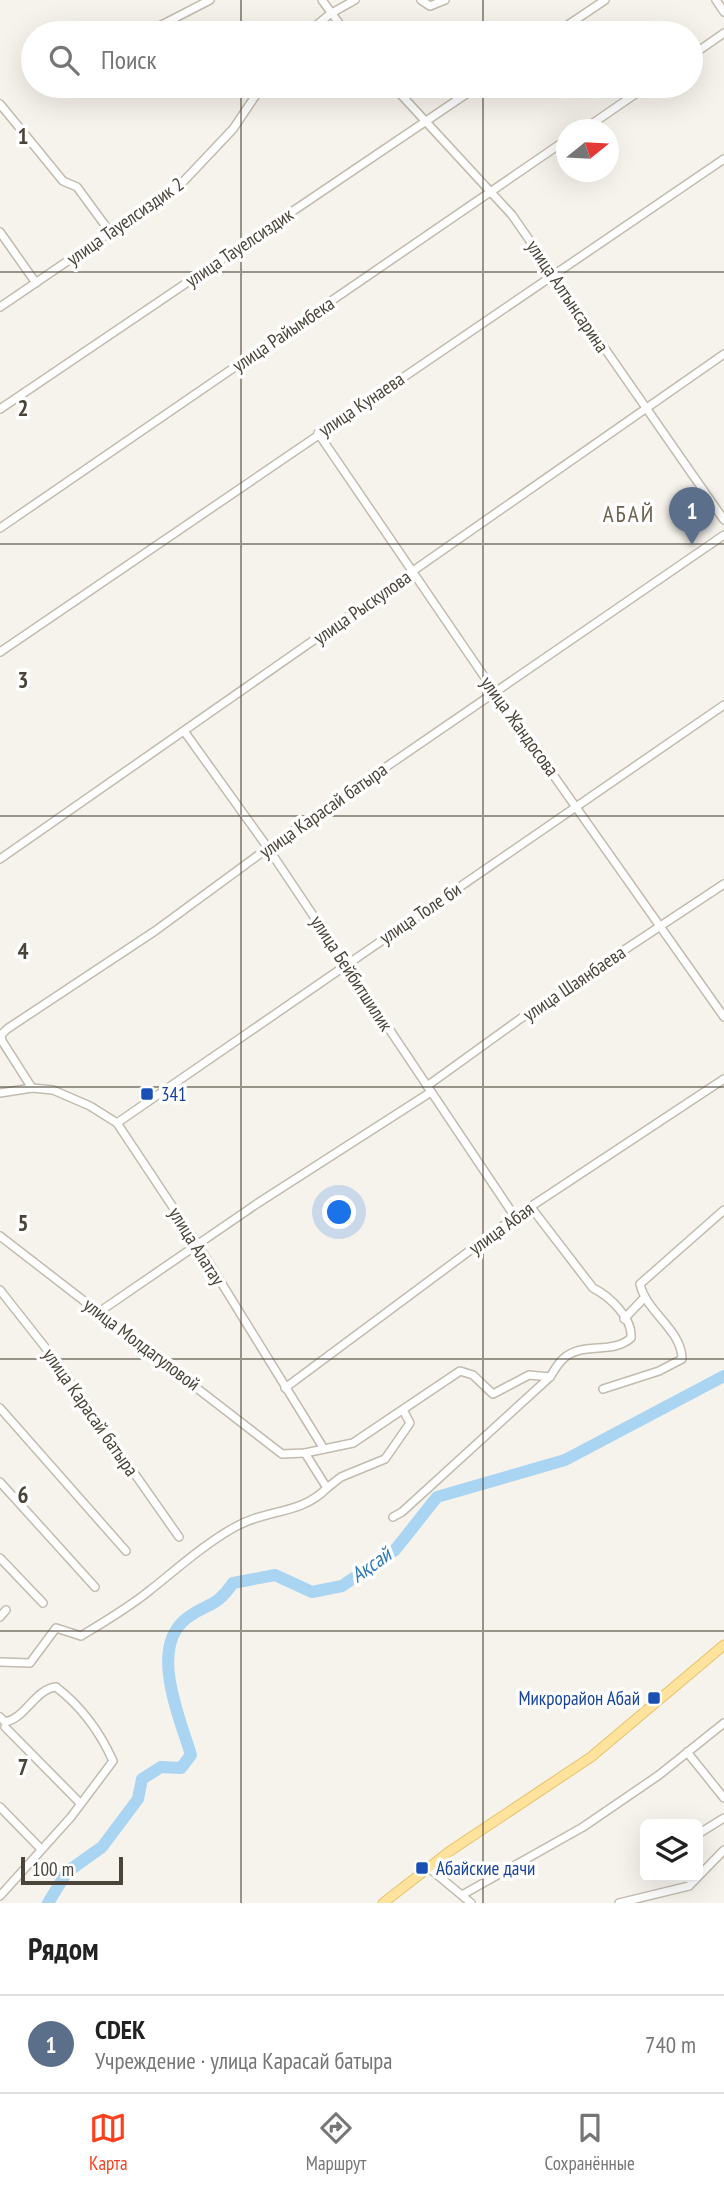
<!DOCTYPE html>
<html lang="ru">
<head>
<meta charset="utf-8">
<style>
  :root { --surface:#fff; --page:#f6f6f6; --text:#222; --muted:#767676; --line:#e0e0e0; --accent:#fc3f1d }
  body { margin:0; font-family:"PT Sans Narrow",sans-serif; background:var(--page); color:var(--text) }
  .controls { position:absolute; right:21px; bottom:21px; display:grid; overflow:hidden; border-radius:10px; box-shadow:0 7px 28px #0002 }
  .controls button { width:63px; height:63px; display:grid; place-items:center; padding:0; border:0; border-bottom:2px solid var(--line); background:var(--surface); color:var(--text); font:35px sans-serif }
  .compass { position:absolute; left:556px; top:119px; width:63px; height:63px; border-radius:50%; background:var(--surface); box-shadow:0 7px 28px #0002; rotate:72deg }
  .scale { position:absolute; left:21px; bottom:18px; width:102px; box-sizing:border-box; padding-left:7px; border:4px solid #4b4439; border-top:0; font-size:19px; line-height:24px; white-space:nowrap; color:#4b4439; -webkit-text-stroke:5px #fff; paint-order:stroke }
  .you { position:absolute; left:340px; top:1213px; width:24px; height:24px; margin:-18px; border:5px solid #fff; border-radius:50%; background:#1a73e8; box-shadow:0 0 0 10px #1a73e833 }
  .badge { display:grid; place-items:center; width:46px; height:46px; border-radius:50%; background:var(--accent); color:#fff; font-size:23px; font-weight:700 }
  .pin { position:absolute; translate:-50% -58px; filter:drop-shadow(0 2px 4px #0008) }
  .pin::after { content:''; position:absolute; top:37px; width:24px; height:21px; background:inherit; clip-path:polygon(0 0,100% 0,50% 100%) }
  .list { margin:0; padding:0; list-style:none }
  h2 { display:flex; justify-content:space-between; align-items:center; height:91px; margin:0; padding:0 28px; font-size:30px }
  h2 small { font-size:23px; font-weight:400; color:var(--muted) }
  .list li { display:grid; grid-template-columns:46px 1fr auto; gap:21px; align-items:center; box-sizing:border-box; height:98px; padding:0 28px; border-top:2px solid var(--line) }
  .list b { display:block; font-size:26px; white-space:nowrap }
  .list p { margin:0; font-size:23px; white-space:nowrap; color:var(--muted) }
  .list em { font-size:23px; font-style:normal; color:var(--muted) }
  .icon { flex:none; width:38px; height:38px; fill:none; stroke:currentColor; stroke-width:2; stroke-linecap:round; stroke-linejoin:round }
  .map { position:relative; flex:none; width:724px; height:1903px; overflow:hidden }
  .search { position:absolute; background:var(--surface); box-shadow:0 7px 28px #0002; left:21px; right:21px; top:21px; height:77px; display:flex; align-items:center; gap:18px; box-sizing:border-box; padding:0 24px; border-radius:38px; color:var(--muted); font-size:26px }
  .sheet { height:189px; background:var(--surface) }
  nav { display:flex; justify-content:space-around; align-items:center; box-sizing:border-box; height:98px; border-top:2px solid var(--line); background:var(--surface); font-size:19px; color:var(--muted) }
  nav a { display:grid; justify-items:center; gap:4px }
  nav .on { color:var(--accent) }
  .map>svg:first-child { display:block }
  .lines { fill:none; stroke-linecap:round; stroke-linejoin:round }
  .river { stroke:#a9d4f2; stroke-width:12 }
  .minor-casing { stroke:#c2bbae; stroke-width:10 }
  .major-casing { stroke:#e6c16a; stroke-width:11 }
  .minor { stroke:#fff; stroke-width:7 }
  .major { stroke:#ffe39c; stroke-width:9 }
  .grid { fill:none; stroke:#4b4439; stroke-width:2; stroke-opacity:0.55 }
  .transit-dot { fill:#1a4fb4; stroke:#fff; stroke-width:2.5 }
  .labels { text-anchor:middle; stroke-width:7; stroke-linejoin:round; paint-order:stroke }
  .street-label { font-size:19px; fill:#4b4439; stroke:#fff }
  .transit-label { font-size:19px; fill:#164399; stroke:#fff; text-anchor:start }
  .water-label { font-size:21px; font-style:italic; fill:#2e7ab2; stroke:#fff }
  .quarter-label { font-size:23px; letter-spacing:2px; fill:#6e6250; stroke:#fff }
  .grid-label { font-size:23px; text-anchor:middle; font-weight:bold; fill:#4b4439; stroke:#fff; stroke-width:7; stroke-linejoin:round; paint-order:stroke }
</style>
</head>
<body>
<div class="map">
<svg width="724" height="1903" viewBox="0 0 724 1903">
  <rect width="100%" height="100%" fill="#f6f3ec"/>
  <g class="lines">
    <path class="river" d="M48,1903L67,1872L102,1847L138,1799L142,1779L161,1767L181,1768L191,1755C180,1718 148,1647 187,1618C208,1602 215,1609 233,1583L275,1575L312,1592L342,1586L395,1550L437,1497L565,1460L724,1376"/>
    <defs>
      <g id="minor">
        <path d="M322,0L346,33"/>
        <path d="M421,0L430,6L445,0"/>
        <path d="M716,0L724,12"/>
        <path d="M146,33L210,0"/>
        <path d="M307,33L330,14L355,0"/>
        <path d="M556,33L605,0"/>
        <path d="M691,56L724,33"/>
        <path d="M393,86L512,215L724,520"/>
        <path d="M0,104L63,181L77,187L110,232"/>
        <path d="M583,130L647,86"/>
        <path d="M0,232L36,283"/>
        <path d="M0,307L181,184L233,129L262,86"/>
        <path d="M0,409L478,86"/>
        <path d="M318,433L494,691L724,1017"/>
        <path d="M0,528L566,140"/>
        <path d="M0,652L724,159"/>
        <path d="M184,731L268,848L515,1217"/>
        <path d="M0,859L724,354"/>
        <path d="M427,1086L520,1019L724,884"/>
        <path d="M32,1088L2,1041L1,1035L7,1029L155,931L268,848L724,535"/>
        <path d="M0,1093L32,1088L53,1090L90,1106L117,1123L198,1245L324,1449"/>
        <path d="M117,1123L724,705"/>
        <path d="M0,1236L282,1454L305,1453L353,1443L460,1371L473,1375L493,1394L529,1375L550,1377"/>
        <path d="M0,1290L52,1356L179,1537"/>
        <path d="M99,1312L258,1203L431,1092"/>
        <path d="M624,1319L645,1297"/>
        <path d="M285,1388L515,1217L724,1079"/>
        <path d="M603,1389L659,1371L682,1359C682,1330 646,1312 640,1284L724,1210"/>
        <path d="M0,1408L126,1551"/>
        <path d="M305,1453L327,1488L341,1477L385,1459L410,1423L403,1410"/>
        <path d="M0,1482L95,1587"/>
        <path d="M393,1517L402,1512L550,1377C554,1371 558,1363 563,1359C582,1341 612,1355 631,1338C633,1318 609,1296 593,1288L530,1206"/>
        <path d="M0,1558L43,1603"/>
        <path d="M0,1617L6,1610"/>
        <path d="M0,1662L30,1663L56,1628L81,1636C104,1622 128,1608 149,1591C177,1569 203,1545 235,1527C266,1509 301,1515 327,1488"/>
        <path d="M0,1717L5,1722C26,1718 35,1689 56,1687C82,1707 100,1732 113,1761L71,1817L0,1896"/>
        <path d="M5,1727L80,1803"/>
        <path d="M687,1752L724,1798"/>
        <path d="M0,1807L40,1848"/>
        <path d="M698,1834L724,1818"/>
        <path d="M429,1868L471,1903"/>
        <path d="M462,1895L583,1827L659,1775L724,1723"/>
        <path d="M619,1903L689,1886L724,1850"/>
      </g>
      <path id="major" d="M383,1903L450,1851L591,1757L724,1645"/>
    </defs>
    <use href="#minor" class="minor-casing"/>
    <use href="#major" class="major-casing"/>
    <use href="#minor" class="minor"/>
    <use href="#major" class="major"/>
  </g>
  <path class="grid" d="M241,0V33M483,0V33M241,86V1903M483,86V1903M0,272H724M0,544H724M0,816H724M0,1087H724M0,1359H724M0,1631H724"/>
  <g class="transit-dot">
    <rect x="140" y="1087" width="14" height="14" rx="3.5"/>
    <rect x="647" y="1691" width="14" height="14" rx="3.5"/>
    <rect x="415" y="1861" width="14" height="14" rx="3.5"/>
  </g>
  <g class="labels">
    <g class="street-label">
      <text transform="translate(125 221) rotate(-35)" y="7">улица Тауелсиздик 2</text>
      <text transform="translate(239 247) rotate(-34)" y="7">улица Тауелсиздик</text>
      <text transform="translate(568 296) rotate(56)" y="7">улица Алтынсарина</text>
      <text transform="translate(283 334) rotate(-34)" y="7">улица Райымбека</text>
      <text transform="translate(361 404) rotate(-34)" y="7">улица Кунаева</text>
      <text transform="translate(362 607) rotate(-35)" y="7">улица Рыскулова</text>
      <text transform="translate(520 726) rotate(54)" y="7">улица Жандосова</text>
      <text transform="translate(323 810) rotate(-35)" y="7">улица Карасай батыра</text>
      <text transform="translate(420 913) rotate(-34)" y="7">улица Толе би</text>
      <text transform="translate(352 973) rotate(57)" y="7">улица Бейбитшилик</text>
      <text transform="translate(574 983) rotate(-34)" y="7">улица Шаянбаева</text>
      <text transform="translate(501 1228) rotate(-36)" y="7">улица Абая</text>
      <text transform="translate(197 1246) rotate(58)" y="7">улица Алатау</text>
      <text transform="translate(142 1344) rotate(37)" y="7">улица Молдагуловой</text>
      <text transform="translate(91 1412) rotate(55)" y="7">улица Карасай батыра</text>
    </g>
    <g class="transit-label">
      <text x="161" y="1101">341</text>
      <text x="640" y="1705" text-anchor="end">Микрорайон Абай</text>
      <text x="436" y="1875">Абайские дачи</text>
    </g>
    <g class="water-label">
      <text transform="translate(371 1565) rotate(-35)" y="7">Ақсай</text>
    </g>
    <g class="quarter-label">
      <text x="629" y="522">АБАЙ</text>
    </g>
  </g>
  <g class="grid-label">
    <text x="23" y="144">1</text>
    <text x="23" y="416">2</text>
    <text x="23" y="688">3</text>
    <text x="23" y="959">4</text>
    <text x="23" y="1231">5</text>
    <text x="23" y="1503">6</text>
    <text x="23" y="1775">7</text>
  </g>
</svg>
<div class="controls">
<button><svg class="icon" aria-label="layers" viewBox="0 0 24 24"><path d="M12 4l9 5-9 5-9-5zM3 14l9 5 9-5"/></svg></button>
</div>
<svg class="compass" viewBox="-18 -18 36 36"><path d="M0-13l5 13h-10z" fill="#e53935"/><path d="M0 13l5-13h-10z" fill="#767676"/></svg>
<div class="scale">100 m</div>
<div class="you"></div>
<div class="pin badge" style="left:692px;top:545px;background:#5c6f8a">1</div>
<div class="search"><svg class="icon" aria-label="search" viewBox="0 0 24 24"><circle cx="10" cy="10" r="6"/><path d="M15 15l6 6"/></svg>Поиск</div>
</div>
<section class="sheet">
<h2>Рядом<small></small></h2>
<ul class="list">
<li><span class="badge" style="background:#5c6f8a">1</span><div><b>CDEK</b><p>Учреждение · улица Карасай батыра</p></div><em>740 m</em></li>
</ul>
</section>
<nav>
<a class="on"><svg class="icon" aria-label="map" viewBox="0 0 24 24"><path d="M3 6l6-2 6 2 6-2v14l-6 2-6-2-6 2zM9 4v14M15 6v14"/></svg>Карта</a>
<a><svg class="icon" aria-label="directions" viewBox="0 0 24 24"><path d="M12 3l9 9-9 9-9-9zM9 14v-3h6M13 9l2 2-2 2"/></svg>Маршрут</a>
<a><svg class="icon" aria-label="saved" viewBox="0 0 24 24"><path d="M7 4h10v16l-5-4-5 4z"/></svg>Сохранённые</a>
</nav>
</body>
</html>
